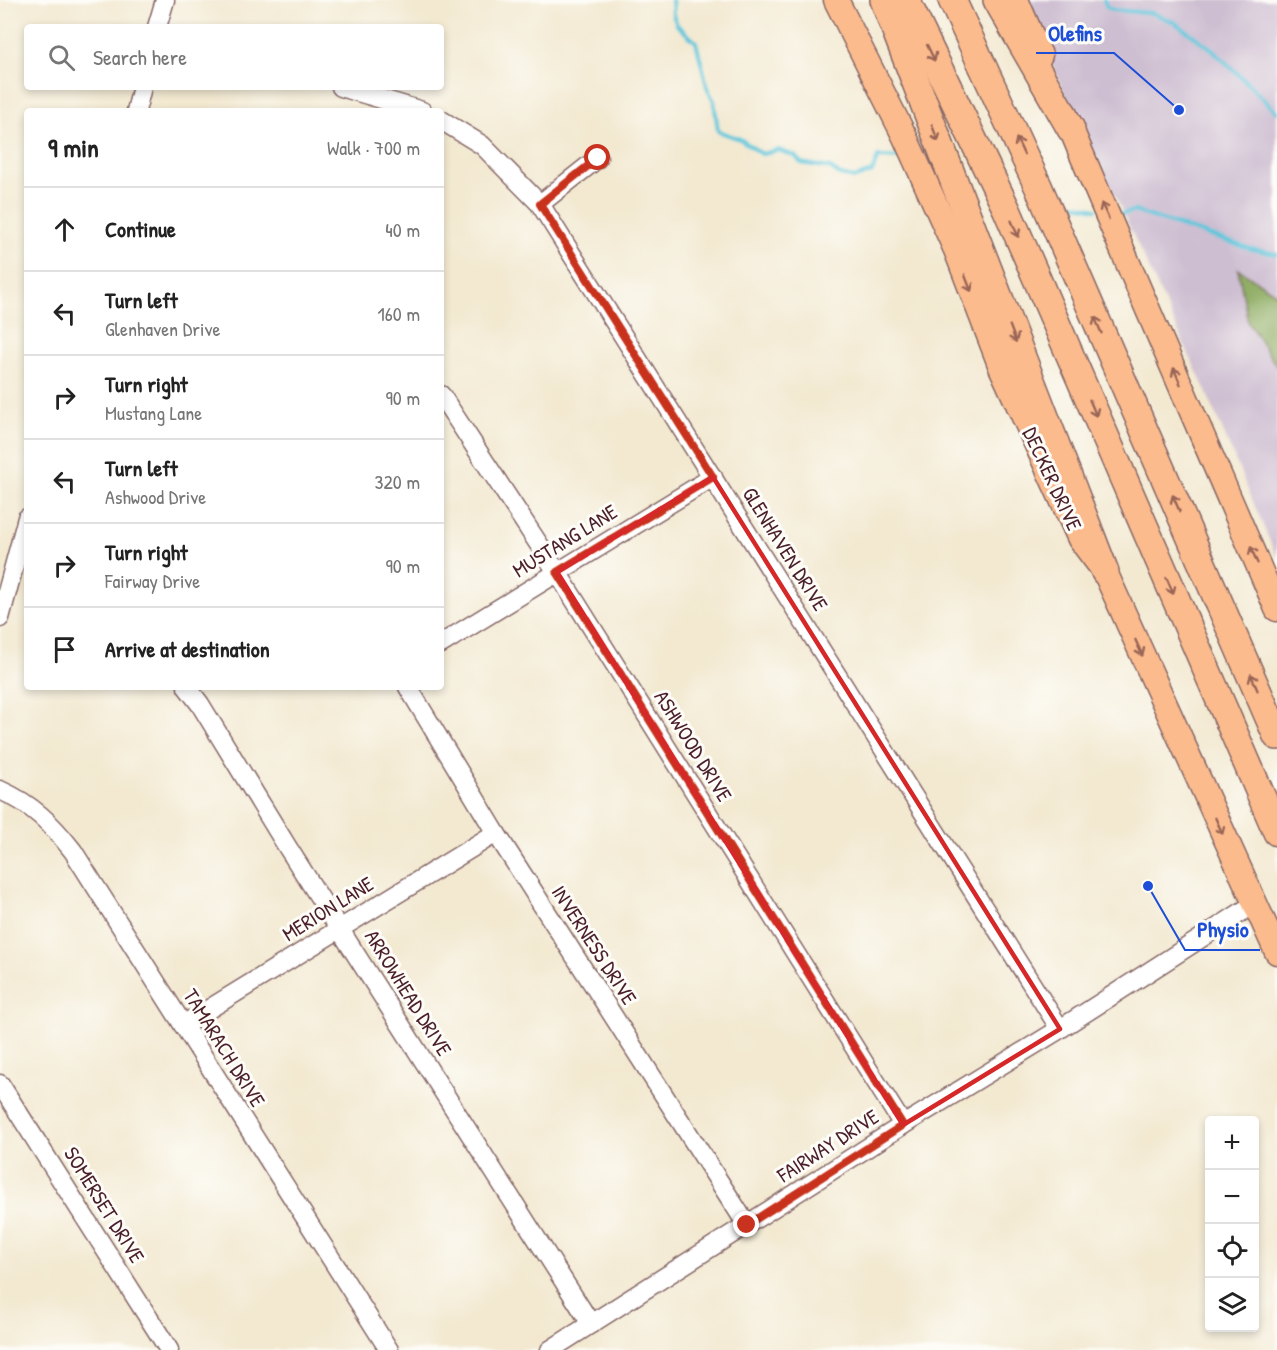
<!DOCTYPE html>
<html lang="en">
<head>
<meta charset="utf-8">
<style>
  :root { --surface:#fff; --page:#f6f6f6; --text:#222; --muted:#767676; --line:#e0e0e0 }
  body { margin:0; font-family:"Patrick Hand",sans-serif; background:var(--page); color:var(--text) }
  .controls { position:absolute; right:18px; bottom:18px; display:grid; overflow:hidden; border-radius:6px; box-shadow:0 3px 9px #0003 }
  .controls button { width:54px; height:54px; display:grid; place-items:center; padding:0; border:0; border-bottom:2px solid var(--line); background:var(--surface); color:var(--text); font:30px sans-serif }
  .stop { position:absolute; width:18px; height:18px; margin:-14px; border:4px solid #c8321e; border-radius:50%; background:#fff }
  .stop.end { background:#c8321e; border-color:#fff; box-shadow:0 2px 6px #0008 }
  .list { margin:0; padding:0; list-style:none }
  h2 { display:flex; justify-content:space-between; align-items:center; height:78px; margin:0; padding:0 24px; font-size:26px }
  h2 small { font-size:20px; font-weight:400; color:var(--muted) }
  .list li { display:grid; grid-template-columns:39px 1fr auto; gap:18px; align-items:center; box-sizing:border-box; height:84px; padding:0 24px; border-top:2px solid var(--line) }
  .list b { display:block; font-size:22px; white-space:nowrap }
  .list p { margin:0; font-size:20px; white-space:nowrap; color:var(--muted) }
  .list em { font-size:20px; font-style:normal; color:var(--muted) }
  .icon { flex:none; width:33px; height:33px; fill:none; stroke:currentColor; stroke-width:2; stroke-linecap:round; stroke-linejoin:round }
  .map { position:relative; flex:none; width:1277px; height:1350px; overflow:hidden }
  .search { position:absolute; background:var(--surface); box-shadow:0 3px 9px #0003; left:24px; top:24px; width:420px; height:66px; display:flex; align-items:center; gap:15px; box-sizing:border-box; padding:0 21px; border-radius:6px; color:var(--muted); font-size:22px }
  .panel { position:absolute; background:var(--surface); box-shadow:0 3px 9px #0003; left:24px; top:108px; width:420px; height:582px; border-radius:6px }
  .map>svg:first-child { display:block }
  .industrial { fill:#cebed1 }
  .forest { fill:#8baa5e; stroke:#6a6444; stroke-width:1.5 }
  .lines { fill:none; stroke-linecap:round; stroke-linejoin:round }
  .stream { stroke:#5ec6db; stroke-width:4 }
  .minor-casing { stroke:#856665; stroke-width:21 }
  .major-casing { stroke:#856665; stroke-width:27 }
  .highway-casing { stroke:#856665; stroke-width:30 }
  .minor { stroke:#fff; stroke-width:18 }
  .major { stroke:#fbbb8d; stroke-width:24 }
  .highway { stroke:#fbbb8d; stroke-width:27 }
  .oneway { stroke:#9a6557 }
  .route { stroke:#c8321e; stroke-width:8 }
  .marked { fill:none; stroke:#d62828; stroke-width:4.5; stroke-linejoin:round }
  .labels { text-anchor:middle; stroke-width:6; stroke-linejoin:round; paint-order:stroke }
  .street-label { font-size:21px; fill:#4a1f2b; stroke:#fdfcf7 }
  .leader { fill:none; stroke:#1d4ed8; stroke-width:2 }
  .callout-dot { fill:#1d4ed8; stroke:#fdfcf7; stroke-width:2 }
  .callout-label { font-size:22px; text-anchor:middle; font-weight:bold; fill:#1d4ed8; stroke:#fdfcf7; stroke-width:6; stroke-linejoin:round; paint-order:stroke }
</style>
</head>
<body>
<div class="map">
<svg width="1277" height="1350" viewBox="0 0 1277 1350">
  <rect width="100%" height="100%" fill="#fdfcf7"/>
  <filter id="ink" filterUnits="userSpaceOnUse"><feTurbulence type="fractalNoise" baseFrequency=".0167" numOctaves="2"/><feDisplacementMap in="SourceGraphic" scale="12" xChannelSelector="R" yChannelSelector="G"/><feConvolveMatrix kernelMatrix="1 2 1 2 8 2 1 2 1" color-interpolation-filters="sRGB"/></filter>
  <filter id="wash" filterUnits="userSpaceOnUse"><feTurbulence type="fractalNoise" baseFrequency=".008" numOctaves="4" result="noise"/><feDisplacementMap in="SourceGraphic" scale="24" xChannelSelector="R" yChannelSelector="G"/><feGaussianBlur stdDeviation="1.35" result="paint"/><feColorMatrix in="noise" values="0 0 0 0 0 0 0 0 0 0 0 0 0 0 0 0 0 1.4 0 .05"/><feComposite in="paint" operator="in"/></filter>
  <g filter="url(#wash)">
    <rect width="100%" height="100%" fill="#f3e9d1"/>
    <path class="industrial" d="M1025,0H1277V558L1205,389L1104,172L1073,114Z"/>
    <path class="forest" d="M1238,269L1277,294V367L1248,322Z"/>
    <g class="lines">
      <g class="stream">
        <path d="M672,0L673,15L677,25L696,42L708,90L714,101L718,131L740,139L762,154L778,150L795,156L801,163L830,168L840,175L855,178L872,172L878,157L904,158"/>
        <path d="M1104,0L1107,7L1113,10L1152,13L1174,22L1212,49L1277,112"/>
        <path d="M1067,203L1096,209"/>
        <path d="M1117,215L1134,211L1251,249L1277,254"/>
      </g>
    </g>
  </g>
  <g filter="url(#ink)">
    <g class="lines">
      <defs>
        <g id="minor">
          <path d="M157,27L165,0"/>
          <path d="M341,87L422,111"/>
          <path d="M136,111L142,87"/>
          <path d="M441,120L482,145L540,204L1060,1029"/>
          <path d="M540,204L598,158"/>
          <path d="M441,395L557,572L903,1125"/>
          <path d="M0,618L27,518"/>
          <path d="M441,644L713,477"/>
          <path d="M187,687L200,704L288,848L591,1324"/>
          <path d="M408,687L496,833L747,1225"/>
          <path d="M0,790C32,804 52,824 73,851L389,1350"/>
          <path d="M183,1025L496,833"/>
          <path d="M0,1084L169,1350"/>
          <path d="M550,1350L903,1125L1060,1029L1254,904"/>
        </g>
        <g id="major">
          <path d="M836,0L904,135L956,250L1001,367L1080,539L1105,572L1277,952"/>
          <path d="M1016,0L1040,55"/>
          <path d="M1064,112C1133,278 1206,443 1277,609"/>
        </g>
        <g id="highway">
          <path d="M884,0L1105,572"/>
          <path d="M906,0L1007,210L1277,832"/>
          <path d="M952,0L1038,186L1277,736"/>
          <path d="M997,0L1071,129"/>
        </g>
      </defs>
      <use href="#minor" class="minor-casing"/>
      <use href="#major" class="major-casing"/>
      <use href="#highway" class="highway-casing"/>
      <use href="#minor" class="minor"/>
      <use href="#major" class="major"/>
      <use href="#highway" class="highway"/>
    </g>
    <defs><path id="oneway-shaft" d="M-6 0H5M1.5-3L5.5 0L1.5 3" fill="none" stroke-width="1.6" stroke-linecap="round" stroke-linejoin="round" transform="scale(1.5)"/></defs>
    <g class="oneway">
      <use href="#oneway-shaft" transform="translate(931 53) rotate(64)"/>
      <use href="#oneway-shaft" transform="translate(935 133) rotate(69)"/>
      <use href="#oneway-shaft" transform="translate(1020 146) rotate(-115)"/>
      <use href="#oneway-shaft" transform="translate(1105 211) rotate(-115)"/>
      <use href="#oneway-shaft" transform="translate(1015 229) rotate(67)"/>
      <use href="#oneway-shaft" transform="translate(968 283) rotate(69)"/>
      <use href="#oneway-shaft" transform="translate(1098 325) rotate(-113)"/>
      <use href="#oneway-shaft" transform="translate(1013 334) rotate(69)"/>
      <use href="#oneway-shaft" transform="translate(1177 376) rotate(-113)"/>
      <use href="#oneway-shaft" transform="translate(1093 408) rotate(67)"/>
      <use href="#oneway-shaft" transform="translate(1176 503) rotate(-113)"/>
      <use href="#oneway-shaft" transform="translate(1254 555) rotate(-113)"/>
      <use href="#oneway-shaft" transform="translate(1170 586) rotate(67)"/>
      <use href="#oneway-shaft" transform="translate(1139 648) rotate(66)"/>
      <use href="#oneway-shaft" transform="translate(1254 682) rotate(-113)"/>
      <use href="#oneway-shaft" transform="translate(1219 826) rotate(66)"/>
    </g>
  </g>
  <g class="lines" filter="url(#ink)">
    <path class="route" d="M598,158L540,204L713,477L557,572L903,1125L747,1225"/>
  </g>
  <path class="marked" d="M713,477L1060,1029L903,1125L557,572Z"/>
  <g class="labels">
    <g class="street-label">
      <text transform="translate(1052 479) rotate(65)" y="7">DECKER DRIVE</text>
      <text transform="translate(565 541) rotate(-32)" y="7">MUSTANG LANE</text>
      <text transform="translate(785 549) rotate(58)" y="7">GLENHAVEN DRIVE</text>
      <text transform="translate(693 746) rotate(58)" y="7">ASHWOOD DRIVE</text>
      <text transform="translate(328 909) rotate(-32)" y="7">MERION LANE</text>
      <text transform="translate(594 945) rotate(57)" y="7">INVERNESS DRIVE</text>
      <text transform="translate(408 993) rotate(58)" y="7">ARROWHEAD DRIVE</text>
      <text transform="translate(224 1048) rotate(58)" y="7">TAMARACH DRIVE</text>
      <text transform="translate(828 1146) rotate(-33)" y="7">FAIRWAY DRIVE</text>
      <text transform="translate(104 1205) rotate(58)" y="7">SOMERSET DRIVE</text>
    </g>
  </g>
  <path class="leader" d="M1179 110L1114 53H1036M1148 886L1185 950H1260"/>
  <g class="callout-dot">
    <circle cx="1179" cy="110" r="6"/>
    <circle cx="1148" cy="886" r="6"/>
  </g>
  <g class="callout-label">
    <text x="1075" y="41">Olefins</text>
    <text x="1223" y="937">Physio</text>
  </g>
</svg>
<div class="controls">
<button>+</button>
<button>−</button>
<button><svg class="icon" aria-label="locate" viewBox="0 0 24 24"><circle cx="12" cy="12" r="6"/><path d="M12 2v4M12 18v4M2 12h4M18 12h4"/></svg></button>
<button><svg class="icon" aria-label="layers" viewBox="0 0 24 24"><path d="M12 4l9 5-9 5-9-5zM3 14l9 5 9-5"/></svg></button>
</div>
<div class="stop" style="left:598px;top:158px"></div>
<div class="stop end" style="left:747px;top:1225px"></div>
<div class="search"><svg class="icon" aria-label="search" viewBox="0 0 24 24"><circle cx="10" cy="10" r="6"/><path d="M15 15l6 6"/></svg>Search here</div>
<section class="panel">
<h2>9 min<small>Walk · 700 m</small></h2>
<ul class="list">
<li><svg class="icon" aria-label="ahead" viewBox="0 0 24 24"><path d="M12 20V5M6 11l6-6 6 6"/></svg><div><b>Continue</b></div><em>40 m</em></li>
<li><svg class="icon" aria-label="left" viewBox="0 0 24 24"><path d="M17 20v-9H6M10 6l-5 5 5 5"/></svg><div><b>Turn left</b><p>Glenhaven Drive</p></div><em>160 m</em></li>
<li><svg class="icon" aria-label="right" viewBox="0 0 24 24"><path d="M7 20v-9h11M14 6l5 5-5 5"/></svg><div><b>Turn right</b><p>Mustang Lane</p></div><em>90 m</em></li>
<li><svg class="icon" aria-label="left" viewBox="0 0 24 24"><path d="M17 20v-9H6M10 6l-5 5 5 5"/></svg><div><b>Turn left</b><p>Ashwood Drive</p></div><em>320 m</em></li>
<li><svg class="icon" aria-label="right" viewBox="0 0 24 24"><path d="M7 20v-9h11M14 6l5 5-5 5"/></svg><div><b>Turn right</b><p>Fairway Drive</p></div><em>90 m</em></li>
<li><svg class="icon" aria-label="arrive" viewBox="0 0 24 24"><path d="M6 21V4h12l-3 4 3 4H6"/></svg><div><b>Arrive at destination</b></div></li>
</ul>
</section>
</div>
</body>
</html>
